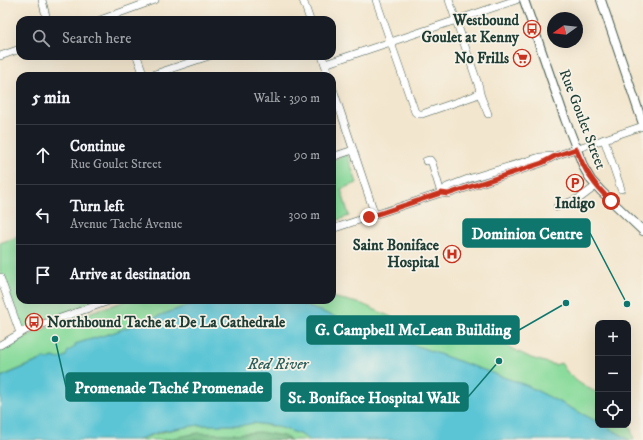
<!DOCTYPE html>
<html lang="en">
<head>
<meta charset="utf-8">
<style>
  :root { --surface:#171b24; --page:#20242c; --text:#f1f3f6; --muted:#9ea1a6; --line:#363941 }
  body { margin:0; font-family:"IM FELL DW Pica",serif; background:var(--page); color:var(--text) }
  .controls { position:absolute; right:12px; bottom:12px; display:grid; overflow:hidden; border-radius:8px; box-shadow:0 4px 16px #0002 }
  .controls button { width:36px; height:36px; display:grid; place-items:center; padding:0; border:0; border-bottom:1px solid var(--line); background:var(--surface); color:var(--text); font:20px sans-serif }
  .compass { position:absolute; left:547px; top:12px; width:36px; height:36px; border-radius:50%; background:var(--surface); box-shadow:0 4px 16px #0002; rotate:255deg }
  .stop { position:absolute; width:12px; height:12px; margin:-9px; border:3px solid #c8321e; border-radius:50%; background:#fff }
  .stop.end { background:#c8321e; border-color:#fff; box-shadow:0 1px 4px #0008 }
  .list { margin:0; padding:0; list-style:none }
  h2 { display:flex; justify-content:space-between; align-items:center; height:52px; margin:0; padding:0 16px; font-size:17px }
  h2 small { font-size:13px; font-weight:400; color:var(--muted) }
  .list li { display:grid; grid-template-columns:26px 1fr auto; gap:12px; align-items:center; box-sizing:border-box; height:60px; padding:0 16px; border-top:1px solid var(--line) }
  .list b { display:block; font-size:15px; white-space:nowrap }
  .list p { margin:0; font-size:13px; white-space:nowrap; color:var(--muted) }
  .list em { font-size:13px; font-style:normal; color:var(--muted) }
  .icon { flex:none; width:22px; height:22px; fill:none; stroke:currentColor; stroke-width:2; stroke-linecap:round; stroke-linejoin:round }
  .map { position:relative; flex:none; width:643px; height:440px; overflow:hidden }
  .search { position:absolute; background:var(--surface); box-shadow:0 4px 16px #0002; left:16px; top:16px; width:320px; height:44px; display:flex; align-items:center; gap:10px; box-sizing:border-box; padding:0 14px; border-radius:12px; color:var(--muted); font-size:15px }
  .panel { position:absolute; background:var(--surface); box-shadow:0 4px 16px #0002; left:16px; top:72px; width:320px; height:232px; border-radius:12px }
  .map>svg:first-child { display:block }
  .green { fill:#8adb9c; stroke:#548c68 }
  .forest { fill:#6fbb84; stroke:#477c5c }
  .water { fill:#5bc5d5; stroke:#3d8184 }
  .lines { fill:none; stroke-linecap:round; stroke-linejoin:round }
  .minor-casing { stroke:#3f564b; stroke-width:8 }
  .major-casing { stroke:#3f564b; stroke-width:10 }
  .minor { stroke:#fff; stroke-width:7 }
  .major { stroke:#fff; stroke-width:8 }
  .route { stroke:#c8321e; stroke-width:5 }
  .labels { text-anchor:middle; stroke-width:3.5; stroke-linejoin:round; paint-order:stroke }
  .poi-label { font-size:15px; font-weight:bold; fill:#1f3d34; stroke:#f7f3e8; text-anchor:end }
  .street-label { font-size:15px; fill:#1f3d34; stroke:#f7f3e8 }
  .water-label { font-size:16px; font-style:italic; fill:#2e5f5c; stroke:#f7f3e8 }
  .leader { fill:none; stroke:#0f766e; stroke-width:1.5 }
  .callout-dot { fill:#0f766e; stroke:#f7f3e8; stroke-width:1.5 }
  .callout { fill:#0f766e; stroke:#0f766e; stroke-width:1.5 }
  .callout-label { font-size:16px; text-anchor:middle; font-weight:bold; fill:#fff }
</style>
</head>
<body>
<div class="map">
<svg width="643" height="440" viewBox="0 0 643 440">
  <rect width="100%" height="100%" fill="#f7f3e8"/>
  <filter id="ink" filterUnits="userSpaceOnUse"><feTurbulence type="fractalNoise" baseFrequency=".025" numOctaves="2"/><feDisplacementMap in="SourceGraphic" scale="8" xChannelSelector="R" yChannelSelector="G"/><feConvolveMatrix kernelMatrix="1 2 1 2 8 2 1 2 1" color-interpolation-filters="sRGB"/></filter>
  <filter id="wash" filterUnits="userSpaceOnUse"><feTurbulence type="fractalNoise" baseFrequency=".012" numOctaves="4" result="noise"/><feDisplacementMap in="SourceGraphic" scale="16" xChannelSelector="R" yChannelSelector="G"/><feGaussianBlur stdDeviation="0.9" result="paint"/><feColorMatrix in="noise" values="0 0 0 0 0 0 0 0 0 0 0 0 0 0 0 0 0 1.4 0 .05"/><feComposite in="paint" operator="in"/></filter>
  <g filter="url(#wash)">
    <rect width="100%" height="100%" fill="#f3e6ce"/>
    <g class="green">
      <path d="M347,154L357,183L341,189L349,216L332,222V160Z"/>
      <path d="M20,236V300H95L97,305L20,333L0,277V243Z"/>
      <path d="M332,297L362,304L440,339L459,335L488,337L531,358L555,365L561,363C570,379 583,386 598,393V422L528,386L289,300H332Z"/>
      <path d="M128,300H213L186,306L112,333L75,344L76,347L66,356L59,360L53,357L47,360L45,358L0,377V351C40,326 84,315 128,300Z"/>
      <path d="M628,418L634,440H630L604,425H628Z"/>
      <path d="M253,423C273,426 293,429 310,440H137C158,433 178,427 200,425C218,424 236,427 253,423Z"/>
    </g>
    <path class="forest" d="M259,432L283,436L291,440H163L198,433L232,434Z"/>
    <path class="water" d="M213,300H289L528,386L598,422V425H604L630,440H310L300,434L276,426L253,423L245,425H199L162,431L137,440H0L1,377L46,358L47,360L53,357L59,359L66,356L68,351L75,347V344L112,333L186,306Z"/>
  </g>
  <g filter="url(#ink)">
    <g class="lines">
      <defs>
        <g id="minor">
          <path d="M42,0L47,20"/>
          <path d="M303,0L310,20"/>
          <path d="M376,0L415,112L418,114H422L474,96L479,93"/>
          <path d="M449,0L479,87C479,96 485,105 488,114"/>
          <path d="M100,20L155,0"/>
          <path d="M0,56L20,49"/>
          <path d="M137,56L144,76"/>
          <path d="M322,56L329,76"/>
          <path d="M325,64L516,0"/>
          <path d="M149,76L209,56"/>
          <path d="M332,86L375,215"/>
          <path d="M604,139L621,189"/>
          <path d="M332,157L353,150"/>
          <path d="M426,161L430,160L432,163L441,193"/>
          <path d="M441,193L448,194L542,163L555,156L643,126"/>
          <path d="M557,207L580,198L596,186"/>
          <path d="M332,229L441,193L447,187L468,179L540,157L555,156"/>
          <path d="M0,277L20,333"/>
          <path d="M0,345L26,330L112,300"/>
        </g>
        <g id="major">
          <path d="M524,0L565,119L584,168L591,180L601,191L643,231"/>
          <path d="M601,0L643,124"/>
        </g>
      </defs>
      <use href="#minor" class="minor-casing"/>
      <use href="#major" class="major-casing"/>
      <use href="#minor" class="minor"/>
      <use href="#major" class="major"/>
    </g>
  </g>
  <g class="lines" filter="url(#ink)">
    <path class="route" d="M369,217L441,193L448,194L542,163L555,156L576,149C585,171 594,185 611,201"/>
  </g>
  <defs>
    <symbol id="bus-ring" viewBox="-11 -11 22 22"><circle r="9.5" fill="#f7f3e8" stroke="#c8321e" stroke-width="1.5"/><path d="M-5-6H5V4H4V6H2V4H-2V6H-4V4H-5ZM-3.5-4V0h7V-4ZM-3.5 1.2v1.5H-2V1.2ZM2 1.2v1.5H3.5V1.2Z" fill="#c8321e"/></symbol>
    <symbol id="supermarket-ring" viewBox="-11 -11 22 22"><circle r="9.5" fill="#f7f3e8" stroke="#c8321e" stroke-width="1.5"/><path d="M-6-5.5h2.5l.6 2H6L4.5 2H-2.5L-4.4-4H-6ZM-1.5 3.2a1.3 1.3 0 1 0 .1 0ZM3 3.2a1.3 1.3 0 1 0 .1 0Z" fill="#c8321e"/></symbol>
    <symbol id="parking-ring" viewBox="-11 -11 22 22"><circle r="9.5" fill="#f7f3e8" stroke="#c8321e" stroke-width="1.5"/><path d="M-3.5-5.5H1a3.5 3.5 0 0 1 0 7H-1V5.5H-3.5ZM-1-3.4V-.6H.8a1.4 1.4 0 0 0 0-2.8Z" fill="#c8321e"/></symbol>
    <symbol id="hospital-ring" viewBox="-11 -11 22 22"><circle r="9.5" fill="#f7f3e8" stroke="#c8321e" stroke-width="1.5"/><path d="M-5-5h3v3.5h4V-5h3V5h-3V1.5h-4V5h-3Z" fill="#c8321e"/></symbol>
  </defs>
  <g fill-rule="evenodd">
    <use href="#bus-ring" x="522" y="19" width="20" height="20"/>
    <use href="#supermarket-ring" x="512" y="48" width="20" height="20"/>
    <use href="#parking-ring" x="565" y="173" width="20" height="20"/>
    <use href="#hospital-ring" x="442" y="244" width="20" height="20"/>
    <use href="#bus-ring" x="24" y="312" width="20" height="20"/>
  </g>
  <g class="labels">
    <g class="poi-label">
      <text x="519" y="25">Westbound<tspan x="519" dy="17">Goulet at Kenny</tspan></text>
      <text x="509" y="63">No Frills</text>
      <text x="575" y="208" text-anchor="middle">Indigo</text>
      <text x="439" y="250">Saint Boniface<tspan x="439" dy="17">Hospital</tspan></text>
      <text x="47" y="327" text-anchor="start">Northbound Tache at De La Cathedrale</text>
    </g>
    <g class="street-label">
      <text transform="translate(583 119) rotate(69)" y="5">Rue Goulet Street</text>
    </g>
    <g class="water-label">
      <text x="278" y="369">Red River</text>
    </g>
  </g>
  <path class="leader" d="M627 304L590 233M566 303L519 330M55 339L66 387M499 361L468 397"/>
  <g class="callout-dot">
    <circle cx="627" cy="304" r="4"/>
    <circle cx="566" cy="303" r="4"/>
    <circle cx="55" cy="339" r="4"/>
    <circle cx="499" cy="361" r="4"/>
  </g>
  <g class="callout">
    <rect x="463" y="219" width="127" height="28" rx="4"/>
    <rect x="307" y="316" width="212" height="28" rx="4"/>
    <rect x="66" y="373" width="205" height="28" rx="4"/>
    <rect x="281" y="383" width="187" height="28" rx="4"/>
  </g>
  <g class="callout-label">
    <text x="527" y="239">Dominion Centre</text>
    <text x="413" y="335">G. Campbell McLean Building</text>
    <text x="169" y="393">Promenade Taché Promenade</text>
    <text x="374" y="403">St. Boniface Hospital Walk</text>
  </g>
</svg>
<div class="controls">
<button>+</button>
<button>−</button>
<button><svg class="icon" aria-label="locate" viewBox="0 0 24 24"><circle cx="12" cy="12" r="6"/><path d="M12 2v4M12 18v4M2 12h4M18 12h4"/></svg></button>
</div>
<svg class="compass" viewBox="-18 -18 36 36"><path d="M0-13l5 13h-10z" fill="#e53935"/><path d="M0 13l5-13h-10z" fill="#9ea1a6"/></svg>
<div class="stop" style="left:611px;top:201px"></div>
<div class="stop end" style="left:369px;top:217px"></div>
<div class="search"><svg class="icon" aria-label="search" viewBox="0 0 24 24"><circle cx="10" cy="10" r="6"/><path d="M15 15l6 6"/></svg>Search here</div>
<section class="panel">
<h2>5 min<small>Walk · 390 m</small></h2>
<ul class="list">
<li><svg class="icon" aria-label="ahead" viewBox="0 0 24 24"><path d="M12 20V5M6 11l6-6 6 6"/></svg><div><b>Continue</b><p>Rue Goulet Street</p></div><em>90 m</em></li>
<li><svg class="icon" aria-label="left" viewBox="0 0 24 24"><path d="M17 20v-9H6M10 6l-5 5 5 5"/></svg><div><b>Turn left</b><p>Avenue Taché Avenue</p></div><em>300 m</em></li>
<li><svg class="icon" aria-label="arrive" viewBox="0 0 24 24"><path d="M6 21V4h12l-3 4 3 4H6"/></svg><div><b>Arrive at destination</b></div></li>
</ul>
</section>
</div>
</body>
</html>
